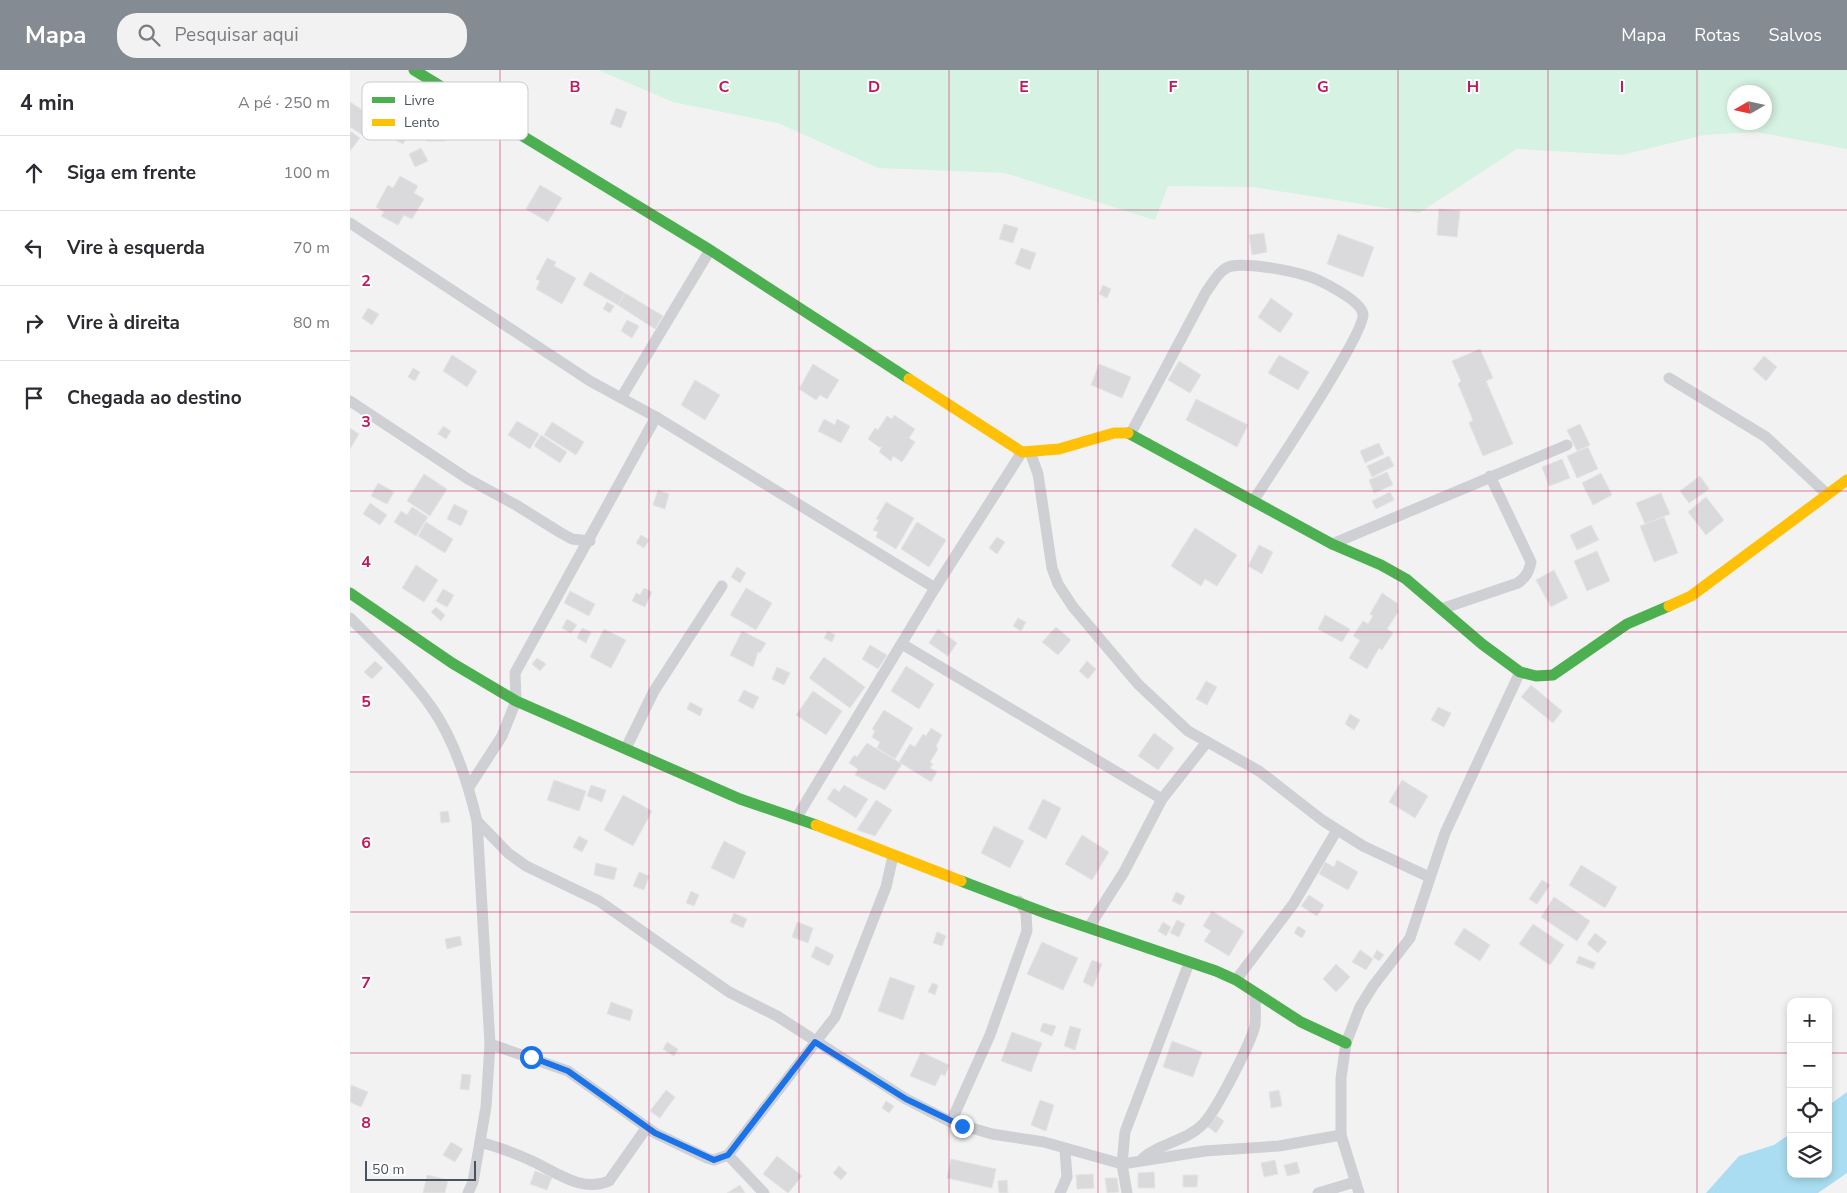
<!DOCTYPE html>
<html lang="pt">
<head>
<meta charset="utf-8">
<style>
  :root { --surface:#fff; --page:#f2f2f3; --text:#2b2b33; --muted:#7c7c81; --line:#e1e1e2; --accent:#848b93 }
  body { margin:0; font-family:"Nunito Sans",sans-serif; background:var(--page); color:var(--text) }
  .controls { position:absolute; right:15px; bottom:15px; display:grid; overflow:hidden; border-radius:10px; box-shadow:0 2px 8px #0003 }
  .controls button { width:45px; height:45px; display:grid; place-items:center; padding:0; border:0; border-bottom:1px solid var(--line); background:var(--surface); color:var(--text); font:25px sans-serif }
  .compass { position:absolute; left:1377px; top:15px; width:45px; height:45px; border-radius:50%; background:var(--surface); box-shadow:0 2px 8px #0003; rotate:261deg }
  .scale { position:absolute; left:15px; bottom:12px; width:111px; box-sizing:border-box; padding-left:5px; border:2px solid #485360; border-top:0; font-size:14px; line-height:18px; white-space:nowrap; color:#485360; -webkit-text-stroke:4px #fff; paint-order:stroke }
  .stop { position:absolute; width:15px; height:15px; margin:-11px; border:4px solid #1a73e8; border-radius:50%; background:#fff }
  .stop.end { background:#1a73e8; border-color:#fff; box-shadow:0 1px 5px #0008 }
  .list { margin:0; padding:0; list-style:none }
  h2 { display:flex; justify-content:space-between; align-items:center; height:65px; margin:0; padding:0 20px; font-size:21px }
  h2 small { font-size:16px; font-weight:400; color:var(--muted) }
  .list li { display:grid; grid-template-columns:32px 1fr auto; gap:15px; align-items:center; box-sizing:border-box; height:75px; padding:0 20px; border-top:1px solid var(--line) }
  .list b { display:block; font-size:19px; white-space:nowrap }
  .list em { font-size:16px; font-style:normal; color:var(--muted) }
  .icon { flex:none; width:28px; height:28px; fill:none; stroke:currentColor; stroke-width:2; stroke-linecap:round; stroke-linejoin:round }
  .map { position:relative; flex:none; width:1497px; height:1123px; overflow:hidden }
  header { display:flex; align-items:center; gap:30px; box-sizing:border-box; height:70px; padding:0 25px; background:var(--accent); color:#fff }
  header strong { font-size:24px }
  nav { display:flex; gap:28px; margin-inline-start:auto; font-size:18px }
  .search { width:350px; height:45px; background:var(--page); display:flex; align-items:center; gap:12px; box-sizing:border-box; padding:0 18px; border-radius:20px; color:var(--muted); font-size:19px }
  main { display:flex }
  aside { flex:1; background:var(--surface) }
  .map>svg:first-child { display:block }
  .green { fill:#d6f2e3; fill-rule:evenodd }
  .water { fill:#aaddf1 }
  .building { fill:#dadadc; stroke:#e4e4e5 }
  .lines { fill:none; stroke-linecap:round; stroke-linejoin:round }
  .street { stroke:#ced0d3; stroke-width:11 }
  .fast { stroke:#4caf50; stroke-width:11 }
  .slow { stroke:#ffc107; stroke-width:11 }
  .route { stroke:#1a73e8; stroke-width:6 }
  .grid { fill:none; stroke:#c2185b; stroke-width:1; stroke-opacity:0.55 }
  .key { fill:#fff; stroke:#c8cbcf; stroke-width:1 }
  .key-label { font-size:14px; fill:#485360 }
  .grid-label { font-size:16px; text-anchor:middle; font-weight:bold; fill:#c2185b; stroke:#fff; stroke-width:4; stroke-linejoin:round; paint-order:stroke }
</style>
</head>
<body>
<header>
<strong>Mapa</strong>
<div class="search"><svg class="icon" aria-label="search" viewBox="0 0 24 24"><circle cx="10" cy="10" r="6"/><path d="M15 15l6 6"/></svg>Pesquisar aqui</div>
<nav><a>Mapa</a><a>Rotas</a><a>Salvos</a></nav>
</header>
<main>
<aside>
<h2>4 min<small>A pé · 250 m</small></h2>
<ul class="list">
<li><svg class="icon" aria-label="ahead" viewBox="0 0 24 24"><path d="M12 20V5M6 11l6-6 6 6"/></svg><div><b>Siga em frente</b></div><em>100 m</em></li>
<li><svg class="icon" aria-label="left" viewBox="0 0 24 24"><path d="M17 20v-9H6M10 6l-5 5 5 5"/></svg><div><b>Vire à esquerda</b></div><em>70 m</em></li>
<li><svg class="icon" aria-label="right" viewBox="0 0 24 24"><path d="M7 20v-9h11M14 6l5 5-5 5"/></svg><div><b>Vire à direita</b></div><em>80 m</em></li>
<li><svg class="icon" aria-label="arrive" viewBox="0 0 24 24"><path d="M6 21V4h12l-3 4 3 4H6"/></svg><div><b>Chegada ao destino</b></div></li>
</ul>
</aside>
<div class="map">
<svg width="1497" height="1123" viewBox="0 0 1497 1123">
  <rect width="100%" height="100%" fill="#f3f2f2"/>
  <path class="green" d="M248,0H1497V79L1406,62L1354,65L1272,85L1167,79L1069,143L902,117L818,116L805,150L655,103L528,98L428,53L323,32ZM1384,22H1414V52H1384Z"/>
  <path class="water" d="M1497,1022V1103L1468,1123H1356L1389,1086L1424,1075L1441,1063V1104H1478V1036Z"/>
  <g class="building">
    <path d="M42,20L73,37L53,74L22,57Z"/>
    <path d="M0,32L25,48L14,66L0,57Z"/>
    <path d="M266,38L277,42L271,58L260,54Z"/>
    <path d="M76,48L84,51L83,53L96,54L95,71H76V61L71,59Z"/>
    <path d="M0,61L10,68L0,81Z"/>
    <path d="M71,78L78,91L65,97L59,84Z"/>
    <path d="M50,106L68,116L64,123L74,129L62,149L54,145L48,155L31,146L34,142L26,137L38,115L43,118Z"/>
    <path d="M190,115L212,128L198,152L176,139Z"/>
    <path d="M1089,139L1110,141L1107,167L1087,165Z"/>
    <path d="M654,154L668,158L663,173L649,169Z"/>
    <path d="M914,163L917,182L902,185L899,165Z"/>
    <path d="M988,164L1024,177L1013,207L977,194Z"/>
    <path d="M671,178L686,183L680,200L665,194Z"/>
    <path d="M197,188L206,192L204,196L226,208L212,234L186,219L190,211L186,209Z"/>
    <path d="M240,202L275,223L268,235L233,215Z"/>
    <path d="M753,215L761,219L757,228L749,224Z"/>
    <path d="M275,223L313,246L305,259L268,235Z"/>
    <path d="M921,228L943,244L930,263L908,247Z"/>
    <path d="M257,232L264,236L260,243L253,239Z"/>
    <path d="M18,238L29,244L22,255L12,248Z"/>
    <path d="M277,250L289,256L282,268L271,261Z"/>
    <path d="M1130,279L1143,308L1136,311L1163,374L1133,386L1119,353L1123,350L1108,314L1111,311L1102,291Z"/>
    <path d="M102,285L127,301L117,317L93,301Z"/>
    <path d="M929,285L959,302L948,320L918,303Z"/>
    <path d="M1414,286L1427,297L1416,311L1403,299Z"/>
    <path d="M829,291L851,305L840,323L818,310Z"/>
    <path d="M463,294L489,310L477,329L470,325L466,330L449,319Z"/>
    <path d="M749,294L781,307L772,328L741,315Z"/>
    <path d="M63,298L70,302L65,311L58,307Z"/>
    <path d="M345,310L370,325L355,350L331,335Z"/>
    <path d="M846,329L898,355L887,377L836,350Z"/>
    <path d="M544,345L565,359L559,368L565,372L552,392L543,386L541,391L529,382L532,377H529L518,369L525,358L528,360L537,346L542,349Z"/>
    <path d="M474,349L485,355L487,349L500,356L491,373L468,361Z"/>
    <path d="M167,351L189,364L180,379L158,365Z"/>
    <path d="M202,352L234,372L226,385L194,365Z"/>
    <path d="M1230,354L1240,375L1227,381L1217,360Z"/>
    <path d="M93,356L101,361L96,369L88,364Z"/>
    <path d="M0,358L9,364L0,379Z"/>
    <path d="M191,365L217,382L210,393L184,376Z"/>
    <path d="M1029,373L1034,384L1015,393L1010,381Z"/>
    <path d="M1238,377L1248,399L1227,408L1217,386Z"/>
    <path d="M1039,386L1044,396L1022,407L1017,396Z"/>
    <path d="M1212,389L1220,408L1199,416L1192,397Z"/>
    <path d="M1037,402L1043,415L1024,423L1019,410Z"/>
    <path d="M1251,403L1262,425L1243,435L1232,413Z"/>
    <path d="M74,404L97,419L80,446L57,431Z"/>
    <path d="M1350,406L1359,419L1339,433L1330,421Z"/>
    <path d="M28,413L44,422L37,434L21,426Z"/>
    <path d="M308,420L319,424L315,439L303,435Z"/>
    <path d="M1040,422L1044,430L1026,439L1022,431Z"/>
    <path d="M1311,423L1320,444L1295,454L1286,433Z"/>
    <path d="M1356,427L1374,450L1356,465L1338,442Z"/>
    <path d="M536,432L564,448L546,479L526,467L528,462L523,460L529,450L526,449Z"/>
    <path d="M20,433L37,445L30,455L13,444Z"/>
    <path d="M104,434L118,441L111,456L97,449Z"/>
    <path d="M62,437L78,447L66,466L44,452L51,441L57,445Z"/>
    <path d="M1314,447L1328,483L1304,492L1290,456Z"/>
    <path d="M76,452L103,469L95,483L68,466Z"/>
    <path d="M567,452L596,470L579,497L551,479Z"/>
    <path d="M1241,455L1249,470L1227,480L1220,465Z"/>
    <path d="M845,458L887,485L867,516L855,509L851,516L821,496Z"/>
    <path d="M291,465L299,470L294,478L286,473Z"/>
    <path d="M647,467L655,472L647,484L639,478Z"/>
    <path d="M909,475L923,482L912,504L898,496Z"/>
    <path d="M1247,481L1260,511L1237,521L1224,491Z"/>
    <path d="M66,495L88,510L74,532L52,518Z"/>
    <path d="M387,497L396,503L390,513L381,507Z"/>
    <path d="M1204,500L1218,528L1201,537L1186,510Z"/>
    <path d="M294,518L302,522L295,537L282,531L286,523L290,525Z"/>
    <path d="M396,518L422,533L406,560L380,545Z"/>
    <path d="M93,519L104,525L97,537L86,531Z"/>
    <path d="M220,521L245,534L239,546L214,533Z"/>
    <path d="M1032,523L1047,533L1048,542L1037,559L1043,563L1032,580L1029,578L1017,599L999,588L1010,570L1003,566L1013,551L1018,554L1023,546L1020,544Z"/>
    <path d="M86,537L95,545L91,551L81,542Z"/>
    <path d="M975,545L1000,559L992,572L968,559Z"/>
    <path d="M668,548L676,552L671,561L663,556Z"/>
    <path d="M217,549L227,555L221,563L212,558Z"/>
    <path d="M706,557L721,570L708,585L692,572Z"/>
    <path d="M232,558L241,562L236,573L227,568Z"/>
    <path d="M254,559L276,570L261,598L240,587Z"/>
    <path d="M588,559L607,573L598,586L579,573Z"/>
    <path d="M392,561L416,573L410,583L408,582L403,597L380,585Z"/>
    <path d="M478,561L485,565L482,572L474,568Z"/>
    <path d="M520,575L537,585L528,599L512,589Z"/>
    <path d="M474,587L515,617L500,638L459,608Z"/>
    <path d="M187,588L196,594L190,601L182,594Z"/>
    <path d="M25,591L33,598L22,609L14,602Z"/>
    <path d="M737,591L746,599L738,609L729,601Z"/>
    <path d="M556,596L584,614L569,639L541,621Z"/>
    <path d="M427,597L440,603L434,615L422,609Z"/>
    <path d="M856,611L867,617L857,635L846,629Z"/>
    <path d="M1181,615L1212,641L1203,653L1171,627Z"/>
    <path d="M394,620L409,627L403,639L388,631Z"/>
    <path d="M463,621L492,641L476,665L446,645Z"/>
    <path d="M340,632L353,639L350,646L337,639Z"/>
    <path d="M1088,637L1101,643L1094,657L1081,650Z"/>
    <path d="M534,640L563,658L545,689L527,678L530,672L522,667L525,661L522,659Z"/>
    <path d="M1000,644L1010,650L1004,660L995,654Z"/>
    <path d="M581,658L592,665L586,676L588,679L580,692L583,694L580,698L587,702L581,712L549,692L560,674L565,677L573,664L576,666Z"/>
    <path d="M804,663L824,678L808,700L788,686Z"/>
    <path d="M517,673L552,694L535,720L505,705L508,699L499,693L504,685L507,687Z"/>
    <path d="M204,710L236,721L229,741L197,730Z"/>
    <path d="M1052,710L1078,726L1065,748L1039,732Z"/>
    <path d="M241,715L256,720L252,732L237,726Z"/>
    <path d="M494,715L518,729L506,748L477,729L484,718L489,722Z"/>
    <path d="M273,725L302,741L283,776L254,760Z"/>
    <path d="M693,729L711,738L696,769L678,759Z"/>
    <path d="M526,730L542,740L525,766L507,760Z"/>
    <path d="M98,741L100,752L91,753L90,742Z"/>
    <path d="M644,756L674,771L660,798L631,783Z"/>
    <path d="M732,765L759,782L742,810L715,794Z"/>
    <path d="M229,766L238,771L232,782L223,777Z"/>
    <path d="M374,771L396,782L384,809L361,798Z"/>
    <path d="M987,790L1008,802L998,820L969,804L975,792L984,797Z"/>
    <path d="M246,793L267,798L264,810L244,805Z"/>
    <path d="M1231,795L1267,817L1255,838L1219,815Z"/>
    <path d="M289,802L299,806L294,820L283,816Z"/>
    <path d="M1192,810L1200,815L1187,834L1179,829Z"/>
    <path d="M341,821L349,825L344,836L336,833Z"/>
    <path d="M826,822L835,826L831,835L822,831Z"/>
    <path d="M959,825L974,835L967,846L951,836Z"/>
    <path d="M1204,827L1240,851L1227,871L1191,847Z"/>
    <path d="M862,841L894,861L879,886L854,871L861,861L853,856Z"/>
    <path d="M384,843L397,849L393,858L380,852Z"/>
    <path d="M827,850L835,854L829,867L820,863Z"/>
    <path d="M447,852L463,858L458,873L442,867Z"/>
    <path d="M813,852L821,857L816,866L808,861Z"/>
    <path d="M1183,854L1214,875L1200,895L1169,874Z"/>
    <path d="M948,856L956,861L952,868L944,863Z"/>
    <path d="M1114,858L1140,875L1130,891L1104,874Z"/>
    <path d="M587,862L596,866L592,876L583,873Z"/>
    <path d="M1245,863L1257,872L1248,883L1237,874Z"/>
    <path d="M110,866L112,875L97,879L95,869Z"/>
    <path d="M692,872L728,888L713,920L677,904Z"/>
    <path d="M466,876L484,885L479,896L461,887Z"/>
    <path d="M1010,880L1023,889L1016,900L1002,892Z"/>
    <path d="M1027,880L1034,885L1029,891L1023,887Z"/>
    <path d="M1229,886L1246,893L1243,899L1226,893Z"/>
    <path d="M742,890L752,894L743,917L733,912Z"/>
    <path d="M986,894L1000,907L986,922L973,909Z"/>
    <path d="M540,907L565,916L553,950L528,941Z"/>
    <path d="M582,913L588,915L585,925L578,922Z"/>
    <path d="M261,932L283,940L280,951L257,944Z"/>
    <path d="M693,953L706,956L702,966L690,961Z"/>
    <path d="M720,956L731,959L725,980L714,976Z"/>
    <path d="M662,962L692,973L681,1002L651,991Z"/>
    <path d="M822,971L852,982L843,1007L813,997Z"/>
    <path d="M317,972L328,979L324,986L313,979Z"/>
    <path d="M571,982L599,995L595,1006L591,1004L585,1016L560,1006Z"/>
    <path d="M112,1004L121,1005L119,1020L110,1019Z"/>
    <path d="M1,1015L18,1022L11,1037L0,1032Z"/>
    <path d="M316,1020L325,1027L310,1048L300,1041Z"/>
    <path d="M929,1020L932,1036L921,1038L919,1022Z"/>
    <path d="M690,1030L704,1035L696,1061L681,1055Z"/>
    <path d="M536,1031L544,1036L539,1043L532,1038Z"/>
    <path d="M867,1046L874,1051L866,1063L858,1057Z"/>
    <path d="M101,1072L113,1079L105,1092L93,1085Z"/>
    <path d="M427,1086L452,1106L438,1123L413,1104Z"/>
    <path d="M601,1089L646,1099L642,1118L597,1108Z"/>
    <path d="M925,1090L928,1104L914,1107L911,1093Z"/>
    <path d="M947,1092L950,1103L937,1106L934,1095Z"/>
    <path d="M489,1096L497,1103L491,1110L483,1103Z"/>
    <path d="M185,1101L202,1107L197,1120L180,1114Z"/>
    <path d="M804,1102L805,1118H788V1103Z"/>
    <path d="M743,1104L744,1118L727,1119L726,1105Z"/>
    <path d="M77,1105L98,1110L95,1123H73Z"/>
    <path d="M833,1105H848L847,1117H833Z"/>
    <path d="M755,1108H767L769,1122L757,1123Z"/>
    <path d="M657,1110L658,1123H649L648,1111Z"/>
    <path d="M390,1115L395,1123H377Z"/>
  </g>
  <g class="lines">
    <g class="street">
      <path d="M0,153L240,311L306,347L585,518"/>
      <path d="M1319,308L1416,367L1477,424"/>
      <path d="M271,328L360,180"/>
      <path d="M0,331L118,409L166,435L211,463L222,469L240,471"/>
      <path d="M781,363L856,222C863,213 870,198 882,196C898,193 938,200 954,205C967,208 1011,230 1013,244C1015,264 920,405 903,431"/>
      <path d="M680,382L688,404L702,498L708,514L723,537L788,614L838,661L909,701L972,750L1013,776L1079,807"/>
      <path d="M982,474L1217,375"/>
      <path d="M1091,539L1168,513C1176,507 1179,502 1181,492L1140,406"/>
      <path d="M0,548C29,577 59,605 82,638C105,671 118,713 127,751L140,974L136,1037L123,1112L118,1123"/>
      <path d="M552,574L812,729"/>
      <path d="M276,678L304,621L372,516"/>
      <path d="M119,717L152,666L166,631L165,603L306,347"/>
      <path d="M447,747L585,518L672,382"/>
      <path d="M127,751L158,783L176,796L249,831L379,922L427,946L556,1029L601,1052L642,1064L694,1072L772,1094L855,1081L929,1076L991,1065"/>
      <path d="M739,857L774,802L812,729L857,672"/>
      <path d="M886,910L944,833L987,760"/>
      <path d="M140,974L218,1001L305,1063L357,1088L364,1090L378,1085L485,947L536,817L543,786"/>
      <path d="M601,1052L640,965L677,861L676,843L669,831"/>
      <path d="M130,1072C148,1077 165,1083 182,1091C206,1102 232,1123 259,1111L297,1057"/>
      <path d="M378,1085L414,1123"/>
      <path d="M793,1088C810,1073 837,1071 853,1054C865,1043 902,971 905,955C906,945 905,934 905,924"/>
      <path d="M710,1123L717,1107L715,1080"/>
      <path d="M777,1123L772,1094L775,1062L839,893"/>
      <path d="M968,1123L1005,1112"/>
      <path d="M1009,1123L991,1065V1008L996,973L1010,937L1023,916L1060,868L1095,763L1170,602"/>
    </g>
    <g class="fast">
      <path d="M64,0L360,180L559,309"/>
      <path d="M778,363L982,474L1031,495L1056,509L1132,574L1170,602L1186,606L1203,605L1277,554L1319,536"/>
      <path d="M0,523L102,593L166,631L390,729L466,755"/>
      <path d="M611,811L698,844L866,901L886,910L951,952L996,973"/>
    </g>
    <g class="slow">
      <path d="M559,309L672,382L709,379L764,363H778"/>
      <path d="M1319,536L1341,526L1497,410"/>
      <path d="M466,755L611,811"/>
    </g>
  </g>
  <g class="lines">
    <path class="route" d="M181,987L218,1001L305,1063L364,1090L378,1085L465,972L556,1029L612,1056"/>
  </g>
  <path class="grid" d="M150,0V1123M299,0V1123M449,0V1123M599,0V1123M748,0V1123M898,0V1123M1048,0V1123M1198,0V1123M1347,0V1123M0,140H1497M0,281H1497M0,421H1497M0,562H1497M0,702H1497M0,842H1497M0,983H1441M1478,983H1497"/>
  <rect x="12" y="12" width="166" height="58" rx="8" class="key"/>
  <rect x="22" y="27" width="23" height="6" fill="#4caf50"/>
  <rect x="22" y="49" width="23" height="7" fill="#ffc107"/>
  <g class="key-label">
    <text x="54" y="35">Livre</text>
    <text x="54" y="57">Lento</text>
  </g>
  <g class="grid-label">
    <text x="225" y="22">B</text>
    <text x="374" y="22">C</text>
    <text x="524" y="22">D</text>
    <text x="674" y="22">E</text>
    <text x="823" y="22">F</text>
    <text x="973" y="22">G</text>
    <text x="1123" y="22">H</text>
    <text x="1272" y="22">I</text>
    <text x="16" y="216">2</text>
    <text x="16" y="357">3</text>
    <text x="16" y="497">4</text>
    <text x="16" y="637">5</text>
    <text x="16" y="778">6</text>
    <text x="16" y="918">7</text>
    <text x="16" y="1058">8</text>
  </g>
</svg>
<div class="controls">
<button>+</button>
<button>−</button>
<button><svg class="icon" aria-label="locate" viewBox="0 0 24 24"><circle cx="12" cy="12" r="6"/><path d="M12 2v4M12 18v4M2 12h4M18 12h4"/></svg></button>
<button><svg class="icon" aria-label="layers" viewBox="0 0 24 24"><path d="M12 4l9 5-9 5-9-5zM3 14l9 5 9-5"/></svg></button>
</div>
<svg class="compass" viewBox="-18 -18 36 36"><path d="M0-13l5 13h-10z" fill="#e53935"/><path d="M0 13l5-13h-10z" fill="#7c7c81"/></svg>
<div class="scale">50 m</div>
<div class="stop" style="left:181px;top:987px"></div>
<div class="stop end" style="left:612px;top:1056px"></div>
</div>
</main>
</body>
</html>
